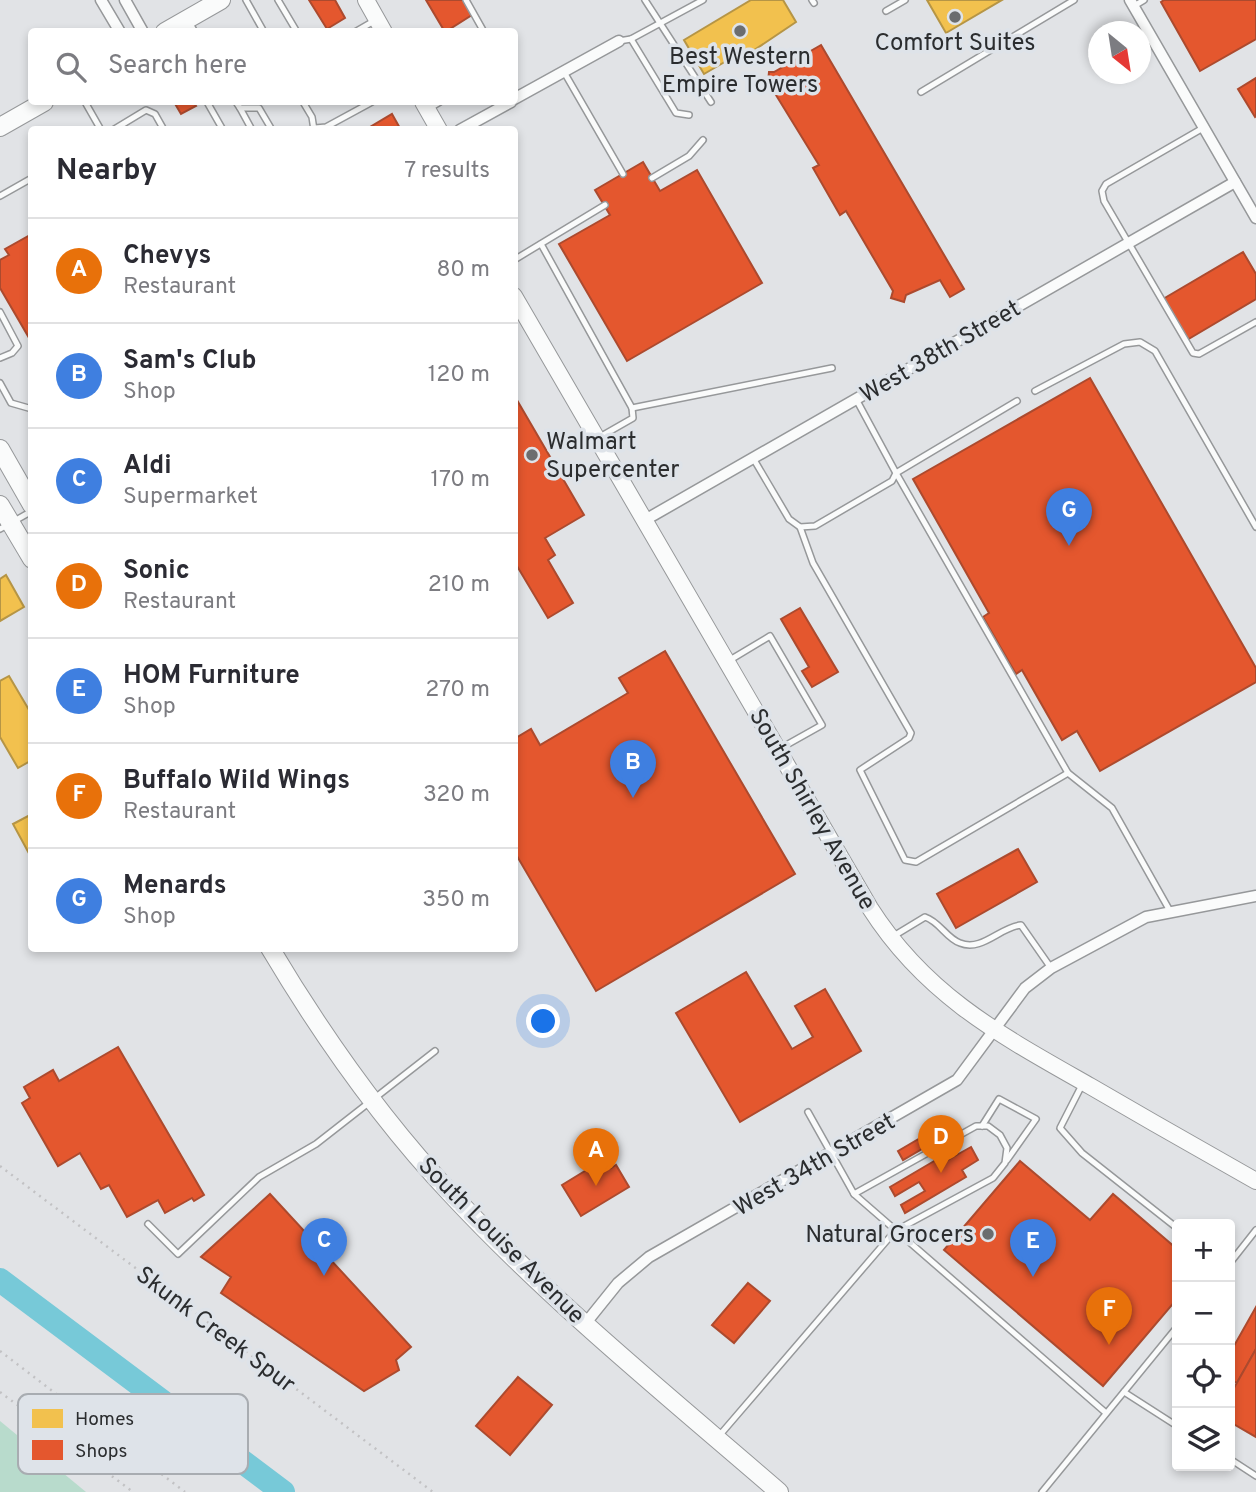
<!DOCTYPE html>
<html lang="en">
<head>
<meta charset="utf-8">
<style>
  :root { --surface:#fff; --page:#f2f2f3; --text:#2b2b33; --muted:#7c7c81; --line:#e1e1e2; --accent:#ea580c }
  body { margin:0; font-family:Overpass,sans-serif; background:var(--page); color:var(--text) }
  .controls { position:absolute; right:21px; bottom:21px; display:grid; overflow:hidden; border-radius:7px; box-shadow:0 4px 10px #0003 }
  .controls button { width:63px; height:63px; display:grid; place-items:center; padding:0; border:0; border-bottom:2px solid var(--line); background:var(--surface); color:var(--text); font:35px sans-serif }
  .compass { position:absolute; left:1088px; top:21px; width:63px; height:63px; border-radius:50%; background:var(--surface); box-shadow:0 4px 10px #0003; rotate:150deg }
  .you { position:absolute; left:544px; top:1022px; width:24px; height:24px; margin:-18px; border:5px solid #fff; border-radius:50%; background:#1a73e8; box-shadow:0 0 0 10px #1a73e833 }
  .badge { display:grid; place-items:center; width:46px; height:46px; border-radius:50%; background:var(--accent); color:#fff; font-size:23px; font-weight:700 }
  .pin { position:absolute; translate:-50% -58px; filter:drop-shadow(0 2px 4px #0008) }
  .pin::after { content:''; position:absolute; top:37px; width:24px; height:21px; background:inherit; clip-path:polygon(0 0,100% 0,50% 100%) }
  .list { margin:0; padding:0; list-style:none }
  h2 { display:flex; justify-content:space-between; align-items:center; height:91px; margin:0; padding:0 28px; font-size:30px }
  h2 small { font-size:23px; font-weight:400; color:var(--muted) }
  .list li { display:grid; grid-template-columns:46px 1fr auto; gap:21px; align-items:center; box-sizing:border-box; height:105px; padding:0 28px; border-top:2px solid var(--line) }
  .list b { display:block; font-size:26px; white-space:nowrap }
  .list p { margin:0; font-size:23px; white-space:nowrap; color:var(--muted) }
  .list em { font-size:23px; font-style:normal; color:var(--muted) }
  .icon { flex:none; width:38px; height:38px; fill:none; stroke:currentColor; stroke-width:2; stroke-linecap:round; stroke-linejoin:round }
  .map { position:relative; flex:none; width:1256px; height:1492px; overflow:hidden }
  .search { position:absolute; background:var(--surface); box-shadow:0 4px 10px #0003; left:28px; top:28px; width:490px; height:77px; display:flex; align-items:center; gap:18px; box-sizing:border-box; padding:0 24px; border-radius:7px; color:var(--muted); font-size:26px }
  .panel { position:absolute; background:var(--surface); box-shadow:0 4px 10px #0003; left:28px; top:126px; width:490px; height:826px; border-radius:7px }
  .map>svg:first-child { display:block }
  .green { fill:#b8dbcc }
  .homes { fill:#f2c14e; stroke:#b69545; stroke-width:2 }
  .shops { fill:#e4572e; stroke:#ac4a2e; stroke-width:2 }
  .lines { fill:none; stroke-linecap:round; stroke-linejoin:round }
  .river { stroke:#77c9d8; stroke-width:24 }
  .lane-casing { stroke:#96989a; stroke-width:8 }
  .street-casing { stroke:#96989a; stroke-width:13 }
  .secondary-casing { stroke:#96989a; stroke-width:18 }
  .primary-casing { stroke:#96989a; stroke-width:20 }
  .path { stroke:#c2c2c4; stroke-width:2.5; stroke-dasharray:2 5; stroke-linecap:butt }
  .lane { stroke:#fafbfb; stroke-width:5 }
  .street { stroke:#fafbfb; stroke-width:10 }
  .secondary { stroke:#fafbfb; stroke-width:16 }
  .primary { stroke:#fafbfb; stroke-width:18 }
  .poi-dot { fill:#6b6d6f; stroke:#dee3e9; stroke-width:2.5 }
  .labels { text-anchor:middle; stroke-width:7; stroke-linejoin:round; paint-order:stroke }
  .poi-label { font-size:24px; fill:#2b2d2f; stroke:#dee3e9 }
  .street-label { font-size:24px; fill:#2b2d2f; stroke:#dee3e9 }
  .key { fill:#dee3e9; stroke:#a8acb1; stroke-width:2 }
  .key-label { font-size:19px; fill:#2b2d2f }
</style>
</head>
<body>
<div class="map">
<svg width="1256" height="1492" viewBox="0 0 1256 1492">
  <rect width="100%" height="100%" fill="#e1e3e6"/>
  <path class="green" d="M0,1421L86,1492H0Z"/>
  <g class="homes">
    <path d="M751,0H783L796,22L738,61L735,56L704,74L684,40Z"/>
    <path d="M927,0H1002L946,33Z"/>
    <path d="M6,575L24,607L0,621V579Z"/>
    <path d="M9,676L32,715V760L18,768L0,737V681Z"/>
    <path d="M32,814V859L13,824Z"/>
  </g>
  <g class="shops">
    <path d="M309,0H335L345,18L327,29Z"/>
    <path d="M426,0H463L472,15L445,32Z"/>
    <path d="M1164,0H1256V39L1200,71L1161,2Z"/>
    <path d="M821,45L964,289L950,297L940,280L906,295L904,302L891,298L893,291L846,211L840,215L813,168L819,165L768,82L769,72H774Z"/>
    <path d="M1256,78V116L1255,117L1238,89Z"/>
    <path d="M174,102H193L196,106L181,114Z"/>
    <path d="M392,114L401,130H365Z"/>
    <path d="M643,162L660,191L697,170L762,283L627,361L559,244L610,215L595,190Z"/>
    <path d="M32,234V343L0,288V260L9,255L5,249Z"/>
    <path d="M1243,252L1256,274V299L1187,340L1163,299Z"/>
    <path d="M1090,378L1256,668V682L1100,771L1077,731L1062,740L1022,670L1016,674L983,617L989,613L913,479Z"/>
    <path d="M514,395L584,515L545,538L555,555L548,560L573,603L548,618L514,561Z"/>
    <path d="M800,608L838,672L812,687L802,671L809,667L781,619Z"/>
    <path d="M665,651L795,874L596,991L514,851V739L531,729L540,745L628,693L619,678Z"/>
    <path d="M1018,849L1037,882L956,928L937,894Z"/>
    <path d="M746,972L792,1049L813,1037L795,1006L825,989L861,1051L740,1122L676,1013Z"/>
    <path d="M118,1047L204,1195L194,1201L192,1198L165,1213L158,1200L127,1217L109,1185L101,1189L80,1153L58,1166L22,1103L30,1098L24,1087L53,1070L59,1081Z"/>
    <path d="M941,1126L946,1135L903,1160L898,1151Z"/>
    <path d="M971,1147L978,1160L962,1170L966,1177L905,1213L901,1205L925,1191L919,1182L895,1196L890,1187L941,1157L944,1162Z"/>
    <path d="M604,1156L611,1168L616,1165L629,1187L581,1216L562,1185L593,1166L592,1163Z"/>
    <path d="M1020,1161L1090,1220L1113,1194L1177,1249V1299L1103,1386L944,1250Z"/>
    <path d="M270,1194L411,1347L396,1360L399,1370L364,1391L221,1293L231,1277L201,1257Z"/>
    <path d="M748,1283L770,1301L734,1343L712,1325Z"/>
    <path d="M1256,1307V1349L1237,1383L1230,1379V1353Z"/>
    <path d="M1256,1349V1437L1230,1422V1395Z"/>
    <path d="M518,1377L552,1405L510,1455L476,1426Z"/>
  </g>
  <g class="lines">
    <path class="river" d="M0,1280L283,1492"/>
    <defs>
      <g id="lane">
        <path d="M246,0L264,32"/>
        <path d="M278,0L297,32"/>
        <path d="M466,0L484,32"/>
        <path d="M645,0L711,102"/>
        <path d="M812,0L814,3"/>
        <path d="M1134,6L1144,0"/>
        <path d="M886,11L905,0"/>
        <path d="M189,22L195,32"/>
        <path d="M355,32L374,21"/>
        <path d="M631,39L676,113L689,115"/>
        <path d="M619,41L631,39L703,0"/>
        <path d="M564,72L623,174"/>
        <path d="M921,92L1074,0"/>
        <path d="M85,102L101,130"/>
        <path d="M207,102L223,130"/>
        <path d="M236,102L240,108H259L272,130"/>
        <path d="M303,102L312,117L314,130"/>
        <path d="M240,108L252,130"/>
        <path d="M428,109L440,102"/>
        <path d="M315,128L326,127L372,102"/>
        <path d="M1203,128L1106,184L1102,191L1104,201L1193,353L1199,354L1256,322"/>
        <path d="M113,130L146,110L155,114L164,130"/>
        <path d="M652,178L689,156L703,140"/>
        <path d="M0,196L32,178"/>
        <path d="M541,244L632,408L633,418L598,438"/>
        <path d="M514,260L605,205"/>
        <path d="M0,312L18,346L12,353L0,358"/>
        <path d="M0,383L11,403L32,409"/>
        <path d="M1035,391L1124,344L1140,342L1155,351L1256,527"/>
        <path d="M1017,401L896,473L1068,773L1112,808L1170,911"/>
        <path d="M632,408L832,368"/>
        <path d="M753,458L789,519L800,527L815,526L892,481L896,473L856,399"/>
        <path d="M800,527L813,563L911,733L909,738L860,770L905,860L916,862L1068,773"/>
        <path d="M0,529L32,511"/>
        <path d="M730,660L770,636L822,725L781,748"/>
        <path d="M892,937L925,917C940,922 946,938 960,943C982,952 1000,927 1021,925L1051,968"/>
        <path d="M1082,1085L1060,1128L1082,1153L1177,1228"/>
        <path d="M808,1112L854,1194L1106,1413"/>
        <path d="M982,1126L999,1099L1036,1119L1007,1160"/>
        <path d="M148,1224L178,1254L259,1177L316,1144L435,1051"/>
        <path d="M1230,1263L1256,1230"/>
        <path d="M1124,1392L1177,1426"/>
        <path d="M719,1436L895,1231L993,1178L1005,1163L1007,1148L1000,1135L988,1126H976L854,1194"/>
        <path d="M1230,1459L1256,1476"/>
        <path d="M1042,1492L1177,1327"/>
      </g>
      <g id="street">
        <path d="M101,0L120,32"/>
        <path d="M125,0L143,32"/>
        <path d="M1130,0L1256,218"/>
        <path d="M514,99L619,41"/>
        <path d="M460,130L511,102"/>
        <path d="M645,520L1235,182"/>
        <path d="M585,1324L618,1283L649,1257L957,1080L1025,988L1051,968L1146,917L1256,896"/>
      </g>
      <g id="secondary">
        <path d="M366,0L384,32"/>
        <path d="M423,102L439,130"/>
        <path d="M514,296L870,908C926,996 1002,1036 1090,1086C1145,1118 1201,1150 1256,1181"/>
      </g>
      <g id="primary">
        <path d="M165,32L221,0"/>
        <path d="M0,127L44,102"/>
        <path d="M0,449L32,505"/>
        <path d="M0,505L32,559"/>
        <path d="M270,948C323,1037 382,1121 453,1196C553,1303 668,1396 779,1492"/>
      </g>
    </defs>
    <use href="#lane" class="lane-casing"/>
    <use href="#street" class="street-casing"/>
    <use href="#secondary" class="secondary-casing"/>
    <use href="#primary" class="primary-casing"/>
    <g class="path">
      <path d="M0,1166L433,1492"/>
      <path d="M0,1351L185,1492"/>
      <path d="M0,1392L133,1492"/>
    </g>
    <use href="#lane" class="lane"/>
    <use href="#street" class="street"/>
    <use href="#secondary" class="secondary"/>
    <use href="#primary" class="primary"/>
  </g>
  <g class="poi-dot">
    <circle cx="955" cy="17" r="7"/>
    <circle cx="740" cy="31" r="7"/>
    <circle cx="532" cy="455" r="7"/>
    <circle cx="988" cy="1234" r="7"/>
  </g>
  <g class="labels">
    <g class="poi-label">
      <text x="955" y="50">Comfort Suites</text>
      <text x="740" y="64">Best Western<tspan x="740" dy="28">Empire Towers</tspan></text>
      <text x="546" y="449" text-anchor="start">Walmart<tspan x="546" dy="28">Supercenter</tspan></text>
      <text x="974" y="1242" text-anchor="end">Natural Grocers</text>
    </g>
    <g class="street-label">
      <text transform="translate(940 351) rotate(-30)" y="8">West 38th Street</text>
      <text transform="translate(813 809) rotate(60)" y="8">South Shirley Avenue</text>
      <text transform="translate(814 1164) rotate(-30)" y="8">West 34th Street</text>
      <text transform="translate(502 1240) rotate(45)" y="8">South Louise Avenue</text>
      <text transform="translate(216 1329) rotate(37)" y="8">Skunk Creek Spur</text>
    </g>
  </g>
  <rect x="18" y="1394" width="230" height="80" rx="10" class="key"/>
  <rect x="32" y="1409" width="31" height="19" fill="#f2c14e"/>
  <rect x="32" y="1440" width="31" height="20" fill="#e4572e"/>
  <g class="key-label">
    <text x="75" y="1425">Homes</text>
    <text x="75" y="1457">Shops</text>
  </g>
</svg>
<div class="controls">
<button>+</button>
<button>−</button>
<button><svg class="icon" aria-label="locate" viewBox="0 0 24 24"><circle cx="12" cy="12" r="6"/><path d="M12 2v4M12 18v4M2 12h4M18 12h4"/></svg></button>
<button><svg class="icon" aria-label="layers" viewBox="0 0 24 24"><path d="M12 4l9 5-9 5-9-5zM3 14l9 5 9-5"/></svg></button>
</div>
<svg class="compass" viewBox="-18 -18 36 36"><path d="M0-13l5 13h-10z" fill="#e53935"/><path d="M0 13l5-13h-10z" fill="#7c7c81"/></svg>
<div class="you"></div>
<div class="pin badge" style="left:596px;top:1186px;background:#e8710a">A</div>
<div class="pin badge" style="left:633px;top:798px;background:#3f7fe0">B</div>
<div class="pin badge" style="left:324px;top:1276px;background:#3f7fe0">C</div>
<div class="pin badge" style="left:941px;top:1173px;background:#e8710a">D</div>
<div class="pin badge" style="left:1033px;top:1277px;background:#3f7fe0">E</div>
<div class="pin badge" style="left:1109px;top:1345px;background:#e8710a">F</div>
<div class="pin badge" style="left:1069px;top:546px;background:#3f7fe0">G</div>
<div class="search"><svg class="icon" aria-label="search" viewBox="0 0 24 24"><circle cx="10" cy="10" r="6"/><path d="M15 15l6 6"/></svg>Search here</div>
<section class="panel">
<h2>Nearby<small>7 results</small></h2>
<ul class="list">
<li><span class="badge" style="background:#e8710a">A</span><div><b>Chevys</b><p>Restaurant</p></div><em>80 m</em></li>
<li><span class="badge" style="background:#3f7fe0">B</span><div><b>Sam's Club</b><p>Shop</p></div><em>120 m</em></li>
<li><span class="badge" style="background:#3f7fe0">C</span><div><b>Aldi</b><p>Supermarket</p></div><em>170 m</em></li>
<li><span class="badge" style="background:#e8710a">D</span><div><b>Sonic</b><p>Restaurant</p></div><em>210 m</em></li>
<li><span class="badge" style="background:#3f7fe0">E</span><div><b>HOM Furniture</b><p>Shop</p></div><em>270 m</em></li>
<li><span class="badge" style="background:#e8710a">F</span><div><b>Buffalo Wild Wings</b><p>Restaurant</p></div><em>320 m</em></li>
<li><span class="badge" style="background:#3f7fe0">G</span><div><b>Menards</b><p>Shop</p></div><em>350 m</em></li>
</ul>
</section>
</div>
</body>
</html>
